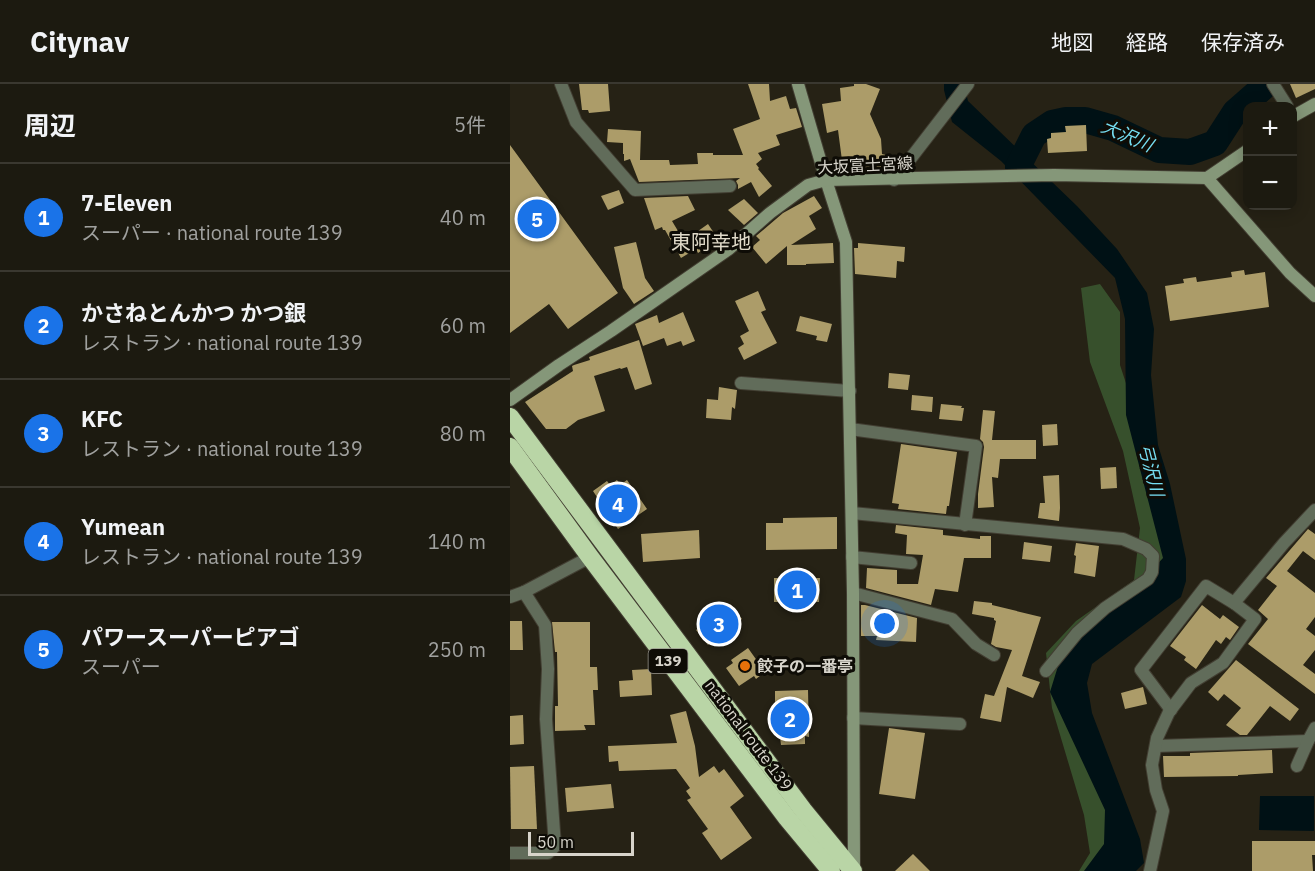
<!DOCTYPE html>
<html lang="ja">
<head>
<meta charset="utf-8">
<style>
  :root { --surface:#1c1a10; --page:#29271e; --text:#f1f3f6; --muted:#a0a19f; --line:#3a3830; --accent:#1a73e8 }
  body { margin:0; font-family:"IBM Plex Sans","Noto Sans JP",sans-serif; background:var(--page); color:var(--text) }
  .controls { position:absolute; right:18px; top:18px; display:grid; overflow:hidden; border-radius:12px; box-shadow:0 3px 15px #0003 }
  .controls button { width:54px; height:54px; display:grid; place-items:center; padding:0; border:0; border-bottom:2px solid var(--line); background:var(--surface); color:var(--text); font:30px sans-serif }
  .scale { position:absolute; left:18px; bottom:15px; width:106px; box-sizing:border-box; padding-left:6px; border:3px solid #d7d4cb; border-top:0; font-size:16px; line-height:21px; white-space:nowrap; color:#d7d4cb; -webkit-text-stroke:4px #0e0c06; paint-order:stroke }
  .you { position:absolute; left:375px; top:540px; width:21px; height:21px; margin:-15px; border:4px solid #fff; border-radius:50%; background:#1a73e8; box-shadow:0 0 0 9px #1a73e833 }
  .badge { display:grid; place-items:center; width:39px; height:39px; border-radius:50%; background:var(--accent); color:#fff; font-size:20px; font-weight:700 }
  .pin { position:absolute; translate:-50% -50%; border:3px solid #fff; box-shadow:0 2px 6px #0006 }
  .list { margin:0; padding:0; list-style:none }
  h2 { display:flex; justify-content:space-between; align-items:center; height:78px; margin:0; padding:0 24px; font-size:26px }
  h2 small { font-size:20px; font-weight:400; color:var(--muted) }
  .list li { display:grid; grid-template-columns:39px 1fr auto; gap:18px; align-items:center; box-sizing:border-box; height:108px; padding:0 24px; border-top:2px solid var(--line) }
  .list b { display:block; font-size:22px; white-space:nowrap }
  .list p { margin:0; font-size:20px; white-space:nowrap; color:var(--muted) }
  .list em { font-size:20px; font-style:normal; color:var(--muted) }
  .map { position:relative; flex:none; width:805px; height:787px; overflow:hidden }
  header { display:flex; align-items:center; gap:36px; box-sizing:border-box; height:84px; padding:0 30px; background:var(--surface); border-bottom:2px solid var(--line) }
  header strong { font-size:28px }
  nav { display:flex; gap:33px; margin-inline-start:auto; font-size:21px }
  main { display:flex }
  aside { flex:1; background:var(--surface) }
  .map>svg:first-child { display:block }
  .green { fill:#37502c }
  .water { fill:#001115 }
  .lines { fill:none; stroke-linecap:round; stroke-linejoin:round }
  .river { stroke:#001115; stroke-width:26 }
  .building { fill:#ac9c69 }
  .street-casing { stroke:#423e32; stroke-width:14 }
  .secondary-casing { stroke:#423e32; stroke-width:14 }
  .highway-casing { stroke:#423e32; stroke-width:20 }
  .street { stroke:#616c5a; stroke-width:12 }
  .secondary { stroke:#859779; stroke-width:12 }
  .highway { stroke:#b9d5a6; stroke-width:18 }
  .food-dot { fill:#e8710a; stroke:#0e0c06; stroke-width:2 }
  .labels { text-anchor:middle; stroke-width:6; stroke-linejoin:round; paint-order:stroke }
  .shield { fill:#0e0c06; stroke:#9b9890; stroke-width:1.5 }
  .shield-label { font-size:15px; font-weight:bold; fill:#d7d4cb }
  .street-label { font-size:16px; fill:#d7d4cb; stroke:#0e0c06 }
  .poi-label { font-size:16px; font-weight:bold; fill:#d7d4cb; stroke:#0e0c06; text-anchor:start }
  .water-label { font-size:18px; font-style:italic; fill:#75ddf1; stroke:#0e0c06 }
  .quarter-label { font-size:20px; fill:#e0dac9; stroke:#0e0c06 }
</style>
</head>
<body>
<header>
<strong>Citynav</strong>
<nav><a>地図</a><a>経路</a><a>保存済み</a></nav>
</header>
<main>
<aside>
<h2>周辺<small>5件</small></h2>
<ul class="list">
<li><span class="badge">1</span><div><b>7-Eleven</b><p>スーパー · national route 139</p></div><em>40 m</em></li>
<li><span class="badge">2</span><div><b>かさねとんかつ かつ銀</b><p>レストラン · national route 139</p></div><em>60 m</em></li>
<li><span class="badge">3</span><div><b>KFC</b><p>レストラン · national route 139</p></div><em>80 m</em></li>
<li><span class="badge">4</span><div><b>Yumean</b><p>レストラン · national route 139</p></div><em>140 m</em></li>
<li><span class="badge">5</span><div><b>パワースーパーピアゴ</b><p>スーパー</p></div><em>250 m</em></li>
</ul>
</aside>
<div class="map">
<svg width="805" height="787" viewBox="0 0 805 787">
  <rect width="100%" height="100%" fill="#262215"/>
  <path class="green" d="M590,200L610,228V281L633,351L667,479L576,573L571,622L615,787H569L580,769L574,731L542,624L536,569L566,537L624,496L630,444L613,367L580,278L571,204Z"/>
  <g class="water">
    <path d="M434,0H454L458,17L567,122L607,165L637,209L644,245L641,291L648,361L660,400L676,475V497L671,513L582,580L577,599L582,629L630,755L634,779L626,787H574L594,760L595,726L540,608L553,566L578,544L610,520L653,474L616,331L615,235L605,194L491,77L442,38L434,6Z"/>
    <path d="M750,712H804V747L749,746Z"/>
  </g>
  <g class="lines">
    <path class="river" d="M508,83L524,51L542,39L556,36H575L603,44L649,66L680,68L705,59L725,28L757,0"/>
  </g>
  <g class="building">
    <path d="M69,0H98L100,27L79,29L78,26H72Z"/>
    <path d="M238,0H259L260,17L276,12L280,25L286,24L292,43L266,51L270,61L248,69L252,75L246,80L249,84L248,85L262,102L249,113L241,98L228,105V101L226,97L230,94L129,98L120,75L114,77V70H113V59L97,58L98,45L131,47L130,76H159L160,81L188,80L187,69H203V71H233L223,45L250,35Z"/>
    <path d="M344,0H356L370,5L360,30L371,55L372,70L384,73L377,86L336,87V84H333L328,46L317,49L312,20L331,17L330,4L344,2Z"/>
    <path d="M780,0H805V5L786,14Z"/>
    <path d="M576,41L577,67L538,69L537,55L541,54V49L556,48L555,42Z"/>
    <path d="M0,61L108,209L58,245L39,220L0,249Z"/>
    <path d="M109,106L114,119L98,126L91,112Z"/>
    <path d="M178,112L185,126L162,137L174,157L198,140L208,155L188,169L186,165L171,174L155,146H153L152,143L145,146L134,114Z"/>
    <path d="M304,112L312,124L299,132L306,145L281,161L323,159L324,179L296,180V181H277V162L256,180L242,163L250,156L246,152L273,129Z"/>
    <path d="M234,115L248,129L234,141L218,126Z"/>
    <path d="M126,158L135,194L144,207L124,220L113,204L104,163Z"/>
    <path d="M348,159L395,163L394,178L387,177L386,194L345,190L344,164H348Z"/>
    <path d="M734,186L735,191L755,188L759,223L660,237L655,202L674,199L673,195L686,193L687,198L722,193L721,188Z"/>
    <path d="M248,207L256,226L251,228L267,259L234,276L228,264L234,260L230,252L239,247L225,217Z"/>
    <path d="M173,228L185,257L173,262L171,257L157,262L154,254L133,262L125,240L147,231L149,239Z"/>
    <path d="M290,232L322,240L317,258L306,256L307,252L286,247Z"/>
    <path d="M129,256L142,300L125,306L117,283L111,285L110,284L84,292L95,327L68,336L56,345H36L15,318L63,287L62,282L64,281L80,276L79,273Z"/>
    <path d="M379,289L400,291L398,306L378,304Z"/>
    <path d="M209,303L227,306L225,325L222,323L221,336L196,334L197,315L208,316Z"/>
    <path d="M402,311L423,313L422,328L401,326Z"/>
    <path d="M431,320L452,322L451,324H454L452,337L429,335Z"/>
    <path d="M473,326L485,327L482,356H526V375H490L488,394L482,393L484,423L468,424V410L474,363L473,358L470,355Z"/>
    <path d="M547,340L548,361L533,362L532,341Z"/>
    <path d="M391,360L447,368L439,422H437L436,430L388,425L389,420L382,419Z"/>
    <path d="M606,383L607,404L591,405L590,384Z"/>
    <path d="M549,391L550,424L549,437L528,434L530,419H535L533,392Z"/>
    <path d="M107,396L110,401L117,396L137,425L108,445L83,407L97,397L100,401Z"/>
    <path d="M327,433V465L256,466V439H273V434Z"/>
    <path d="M386,441L433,446V451L470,455V452H481V474H454L448,508L425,505L421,521L356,504L357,484L387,486V500H408L413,471L396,470L397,451L385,449Z"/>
    <path d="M798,445L805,450V476L793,467L777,487L805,509V533L796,545L805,552V566L793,581L805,590V610L738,560L758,535L748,526L767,502L756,494Z"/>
    <path d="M189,446L190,474L133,478L131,450Z"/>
    <path d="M514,458L542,462L540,478L512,475Z"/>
    <path d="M566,459L589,462L585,493L564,489L566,472L564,471Z"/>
    <path d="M264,494H310L309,518H264Z"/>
    <path d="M464,517L482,519V521L531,533L512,592L530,598L523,614L497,603L491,638L470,634L475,610L484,612L502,566L486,563L481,560L486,537L484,536V534L462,530Z"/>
    <path d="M220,520L232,535L198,561L186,546Z"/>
    <path d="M351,521H355L407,534L406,558L366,556L367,552H351Z"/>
    <path d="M692,521L710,535L713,531L729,543L720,556L716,553L711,560L706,556L686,585L674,576L676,573L660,562Z"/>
    <path d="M0,537H12L13,566H0Z"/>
    <path d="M42,538H80V583H87L88,606H83L85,641H74L76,646L45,647V622H48L47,568H45Z"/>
    <path d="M238,564L255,588L246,595L244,592L229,602L216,584L223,579L221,576Z"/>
    <path d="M726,576L789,625L780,637L760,622L737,651H730L716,641L731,624L714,610L708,617L698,608Z"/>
    <path d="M141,585L142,611L110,613L109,597L123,596L122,586Z"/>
    <path d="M633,603L637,620L615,625L611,609Z"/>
    <path d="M298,606L299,653L295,652V660L271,661L270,653H266V641H262L261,630H265V607Z"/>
    <path d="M176,627L185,662L189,693L204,682L209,689L214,685L234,712L220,723L242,754L211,776L192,749L198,745L177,716L181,714L176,707L180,704L166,685L109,687L108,677L99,678L98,662L167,659L160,631Z"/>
    <path d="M13,631L14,660L0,661V632Z"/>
    <path d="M379,644L415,649L405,715L369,710Z"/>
    <path d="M762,666L763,689L728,691V692L654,693L653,672H680V669Z"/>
    <path d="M24,682L27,745H1L0,683Z"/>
    <path d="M101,700L104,724L57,728L55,704Z"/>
    <path d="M742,757H805V771H802L803,787H742Z"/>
    <path d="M403,770L420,787H385Z"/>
  </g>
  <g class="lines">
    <defs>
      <g id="street">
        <path d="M51,0L66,38L125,106L220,102"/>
        <path d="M763,0L777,22"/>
        <path d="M384,96L458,0"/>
        <path d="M231,299L340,307"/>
        <path d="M340,345L466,362L455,441"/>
        <path d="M342,429L613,455L636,465L643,472L642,488L638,495L595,524L567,549L536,587"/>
        <path d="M342,473L401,479"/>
        <path d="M343,509L442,535L466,560L484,571"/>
        <path d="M0,513L14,508L80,473"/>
        <path d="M661,626L631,586L696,502L724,519"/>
        <path d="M343,634L450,640"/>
        <path d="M646,662L798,657"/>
        <path d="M787,682L798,657L805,644"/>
        <path d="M0,769H38L45,762L36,635L38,585L35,541L14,508"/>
        <path d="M640,787L653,727L646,706L642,681L647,654L659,628L681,599L713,579L745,535L724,519L774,459L805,426"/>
      </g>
      <g id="secondary">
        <path d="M288,0L316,96L336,158L343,509L344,787"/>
        <path d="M782,33L805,20"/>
        <path d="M697,94L780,189L805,212"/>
        <path d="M0,316L49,281L101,247L219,165L260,129L298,101L316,96L544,91L697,94L738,66"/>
      </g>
      <g id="highway">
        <path d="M0,333L293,726L343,787"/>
        <path d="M0,363L80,473L277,734L321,787"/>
      </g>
    </defs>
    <use href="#street" class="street-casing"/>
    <use href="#secondary" class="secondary-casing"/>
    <use href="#highway" class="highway-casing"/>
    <use href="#street" class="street"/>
    <use href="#secondary" class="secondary"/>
    <use href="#highway" class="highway"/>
  </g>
  <circle class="food-dot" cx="235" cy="582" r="6"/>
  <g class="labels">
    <rect class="shield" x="138.5" y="565" width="39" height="24" rx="4.5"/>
    <g class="shield-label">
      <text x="158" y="582">139</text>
    </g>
    <g class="street-label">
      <text transform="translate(355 81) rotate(-3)" y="6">大坂富士宮線</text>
      <text transform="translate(239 651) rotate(53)" y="6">national route 139</text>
    </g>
    <g class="poi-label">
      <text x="247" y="588">餃子の一番亭</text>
    </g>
    <g class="water-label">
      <text transform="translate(617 52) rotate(23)" y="6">大沢川</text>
      <text transform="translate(641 386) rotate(76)" y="6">弓沢川</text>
    </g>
    <g class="quarter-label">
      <text x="201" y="165">東阿幸地</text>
    </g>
  </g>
</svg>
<div class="controls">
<button>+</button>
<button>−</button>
</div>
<div class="scale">50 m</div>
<div class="you"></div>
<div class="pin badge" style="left:287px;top:506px">1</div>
<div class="pin badge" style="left:280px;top:635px">2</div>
<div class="pin badge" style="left:209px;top:540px">3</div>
<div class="pin badge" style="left:108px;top:420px">4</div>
<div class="pin badge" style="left:27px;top:135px">5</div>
</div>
</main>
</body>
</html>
